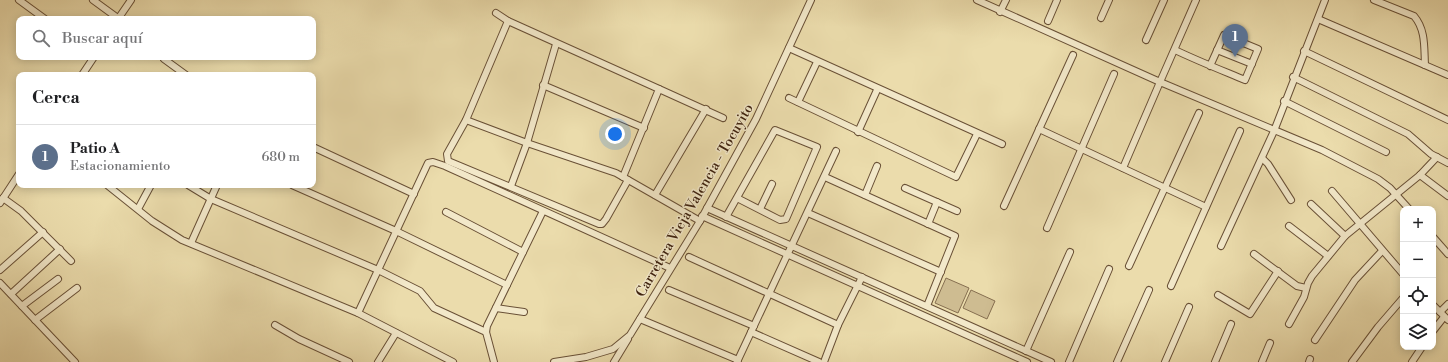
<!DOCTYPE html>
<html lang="es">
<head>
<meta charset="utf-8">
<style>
  :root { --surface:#fff; --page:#f2f2f2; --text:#202124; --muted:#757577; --line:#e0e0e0; --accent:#8f2418 }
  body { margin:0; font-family:"Libre Bodoni",serif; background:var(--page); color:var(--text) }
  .controls { position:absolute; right:12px; bottom:12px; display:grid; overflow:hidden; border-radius:8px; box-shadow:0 2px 10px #0003 }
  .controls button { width:36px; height:36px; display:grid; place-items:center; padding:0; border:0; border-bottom:1px solid var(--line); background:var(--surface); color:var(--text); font:20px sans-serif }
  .you { position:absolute; left:615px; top:134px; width:14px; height:14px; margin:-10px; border:3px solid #fff; border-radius:50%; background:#1a73e8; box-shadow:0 0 0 6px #1a73e833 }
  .badge { display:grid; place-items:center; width:26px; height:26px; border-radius:50%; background:var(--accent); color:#fff; font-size:13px; font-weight:700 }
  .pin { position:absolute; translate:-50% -33px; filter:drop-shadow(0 1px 2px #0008) }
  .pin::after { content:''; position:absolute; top:21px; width:14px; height:12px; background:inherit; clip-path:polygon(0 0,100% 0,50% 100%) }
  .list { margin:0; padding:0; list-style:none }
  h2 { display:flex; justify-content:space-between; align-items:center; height:52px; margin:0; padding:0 16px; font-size:17px }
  h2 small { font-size:13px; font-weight:400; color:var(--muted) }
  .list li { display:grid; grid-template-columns:26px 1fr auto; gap:12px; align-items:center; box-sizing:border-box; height:64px; padding:0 16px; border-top:1px solid var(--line) }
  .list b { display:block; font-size:15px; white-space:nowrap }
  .list p { margin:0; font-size:13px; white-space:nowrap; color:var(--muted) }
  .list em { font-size:13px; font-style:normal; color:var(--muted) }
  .icon { flex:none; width:22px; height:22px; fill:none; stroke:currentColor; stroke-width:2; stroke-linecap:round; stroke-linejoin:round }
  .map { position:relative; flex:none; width:1448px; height:362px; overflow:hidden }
  .search { position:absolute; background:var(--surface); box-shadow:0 2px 10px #0003; left:16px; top:16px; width:300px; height:44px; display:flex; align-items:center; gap:10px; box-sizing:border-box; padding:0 14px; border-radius:8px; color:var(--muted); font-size:15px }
  .panel { position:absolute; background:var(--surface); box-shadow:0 2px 10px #0003; left:16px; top:72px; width:300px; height:116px; border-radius:8px }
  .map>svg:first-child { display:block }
  .green { fill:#cebc91; stroke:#866f50 }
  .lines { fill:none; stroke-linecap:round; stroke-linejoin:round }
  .minor-casing { stroke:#695036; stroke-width:8 }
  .minor { stroke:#f2e8c9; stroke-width:6 }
  .labels { text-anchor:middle; stroke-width:3; stroke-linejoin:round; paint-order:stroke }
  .street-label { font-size:14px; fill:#3e220f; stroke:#f2e8c9 }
</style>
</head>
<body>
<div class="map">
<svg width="1448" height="362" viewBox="0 0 1448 362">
  <rect width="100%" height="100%" fill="#ebdcac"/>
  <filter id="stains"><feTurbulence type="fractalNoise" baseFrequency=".005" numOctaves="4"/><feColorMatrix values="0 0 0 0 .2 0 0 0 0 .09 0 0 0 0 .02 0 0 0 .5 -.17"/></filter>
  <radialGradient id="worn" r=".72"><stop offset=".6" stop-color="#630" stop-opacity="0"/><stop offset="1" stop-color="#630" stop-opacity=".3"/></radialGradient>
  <g class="green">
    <path d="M946,278L969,288L958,313L935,303Z"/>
    <path d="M971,290L995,301L987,319L963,308Z"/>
  </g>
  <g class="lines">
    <defs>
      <g id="minor">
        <path d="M19,0L45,19"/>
        <path d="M93,0L119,19"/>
        <path d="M977,0L1160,82L1196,0"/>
        <path d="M1374,0L1414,16C1426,30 1424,48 1425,65"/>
        <path d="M1000,12L1006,0"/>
        <path d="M496,13L508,21"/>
        <path d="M1101,18L1109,0"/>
        <path d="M118,19L131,0"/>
        <path d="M1318,19L1448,75"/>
        <path d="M1048,21L1057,0"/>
        <path d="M1146,40L1164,0"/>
        <path d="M789,48L1002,144"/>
        <path d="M1175,50C1198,61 1221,70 1245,80L1258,49L1224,35L1210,66"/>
        <path d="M1217,50L1252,64"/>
        <path d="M1304,51L1448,120"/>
        <path d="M164,59L186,75"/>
        <path d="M82,75L94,57"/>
        <path d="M1293,77L1408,134L1431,154L1448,163"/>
        <path d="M543,85L644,128"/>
        <path d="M659,89L723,118"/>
        <path d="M789,98L956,177L977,134"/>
        <path d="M1284,101L1386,152"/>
        <path d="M798,102L817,62"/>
        <path d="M466,120L527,143L616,173L700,221"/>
        <path d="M1039,129L1206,207"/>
        <path d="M858,132L877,90"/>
        <path d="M313,147L414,194"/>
        <path d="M1262,158L1268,164L1291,200"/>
        <path d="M1123,168L1160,82L1322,150L1378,179L1390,188L1409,209"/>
        <path d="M1420,175L1448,196"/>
        <path d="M623,177L659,89L508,21L466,120L447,154L448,161L599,224H602L606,219L628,180"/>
        <path d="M825,177L955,236L927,306"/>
        <path d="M107,185L152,221L182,240L358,313L453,362"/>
        <path d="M188,185L211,199L378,270L420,291L434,308L486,332"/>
        <path d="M292,185L396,231L507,285"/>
        <path d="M511,186L527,143L556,44"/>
        <path d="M905,188L957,211"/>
        <path d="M1332,191L1403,274"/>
        <path d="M655,195L706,109"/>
        <path d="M865,195L877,166"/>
        <path d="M3,198L21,211L71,261"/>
        <path d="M0,203L19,174"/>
        <path d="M1311,204L1345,236"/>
        <path d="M1004,206L1073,55"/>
        <path d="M707,208L1051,362"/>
        <path d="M138,209L151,185"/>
        <path d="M760,209L772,184"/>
        <path d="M446,212L523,252"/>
        <path d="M808,213L941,272"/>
        <path d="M702,216L1027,362"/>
        <path d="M726,217L775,130L817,147L786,219L780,220L737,198"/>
        <path d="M928,224L937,202"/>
        <path d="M1289,226L1328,256"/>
        <path d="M1047,228L1114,74"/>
        <path d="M1433,237L1448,254"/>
        <path d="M191,243L217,185"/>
        <path d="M1221,246L1274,131L1325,0"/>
        <path d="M1254,254L1297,286L1306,288"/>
        <path d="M689,257L838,325"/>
        <path d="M1129,266L1199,113"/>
        <path d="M0,270L43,232"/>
        <path d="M0,283L75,362"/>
        <path d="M1171,286L1240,131"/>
        <path d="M669,290L754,326"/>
        <path d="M11,294L60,249"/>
        <path d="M1218,295L1250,314L1278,271"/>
        <path d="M1433,305L1448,320"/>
        <path d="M22,306L58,279"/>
        <path d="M496,308L524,312"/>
        <path d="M1440,312L1448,304"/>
        <path d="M358,313L428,163L433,162L445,166L670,268"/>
        <path d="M640,319L738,360"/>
        <path d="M35,320L77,288"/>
        <path d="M1289,324L1304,297L1308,283L1312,276L1345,236L1420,175L1437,157"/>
        <path d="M275,325L299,339L349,362"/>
        <path d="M1433,331L1444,317"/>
        <path d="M751,332L819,362"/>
        <path d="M1315,340L1355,280L1382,251"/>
        <path d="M1026,351L1070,252"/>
        <path d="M378,362L396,333"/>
        <path d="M494,362L486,332L487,326L543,211"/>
        <path d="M554,362L586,357L613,349L630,335L700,221L756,119L811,0"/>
        <path d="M614,362L628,339"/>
        <path d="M737,362L836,151"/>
        <path d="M824,362L838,325L862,277"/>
        <path d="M1069,362L1109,269"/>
        <path d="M1117,362L1149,290"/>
        <path d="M1165,362L1189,307"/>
        <path d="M1215,362L1231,324"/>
        <path d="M1262,362L1270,343"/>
        <path d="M1309,362L1310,359"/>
        <path d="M1352,362L1378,327L1403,298"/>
        <path d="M1412,362L1422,347"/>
      </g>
    </defs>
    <use href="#minor" class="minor-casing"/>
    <use href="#minor" class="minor"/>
  </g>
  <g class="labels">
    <g class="street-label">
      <text transform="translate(694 200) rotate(-60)" y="5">Carretera Vieja Valencia - Tocuyito</text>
    </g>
  </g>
  <rect width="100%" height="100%" filter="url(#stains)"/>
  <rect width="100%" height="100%" fill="url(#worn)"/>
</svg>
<div class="controls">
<button>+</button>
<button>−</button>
<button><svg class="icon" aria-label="locate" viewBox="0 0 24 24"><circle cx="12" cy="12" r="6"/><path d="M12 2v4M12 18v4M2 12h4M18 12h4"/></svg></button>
<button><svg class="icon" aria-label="layers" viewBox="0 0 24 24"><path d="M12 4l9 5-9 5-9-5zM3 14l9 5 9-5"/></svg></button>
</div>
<div class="you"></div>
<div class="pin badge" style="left:1235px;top:57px;background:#5c6f8a">1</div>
<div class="search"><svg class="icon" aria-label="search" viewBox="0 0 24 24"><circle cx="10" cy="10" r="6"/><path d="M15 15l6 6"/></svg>Buscar aquí</div>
<section class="panel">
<h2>Cerca<small></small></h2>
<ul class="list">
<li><span class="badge" style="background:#5c6f8a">1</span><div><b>Patio A</b><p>Estacionamiento</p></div><em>680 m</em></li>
</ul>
</section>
</div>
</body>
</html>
